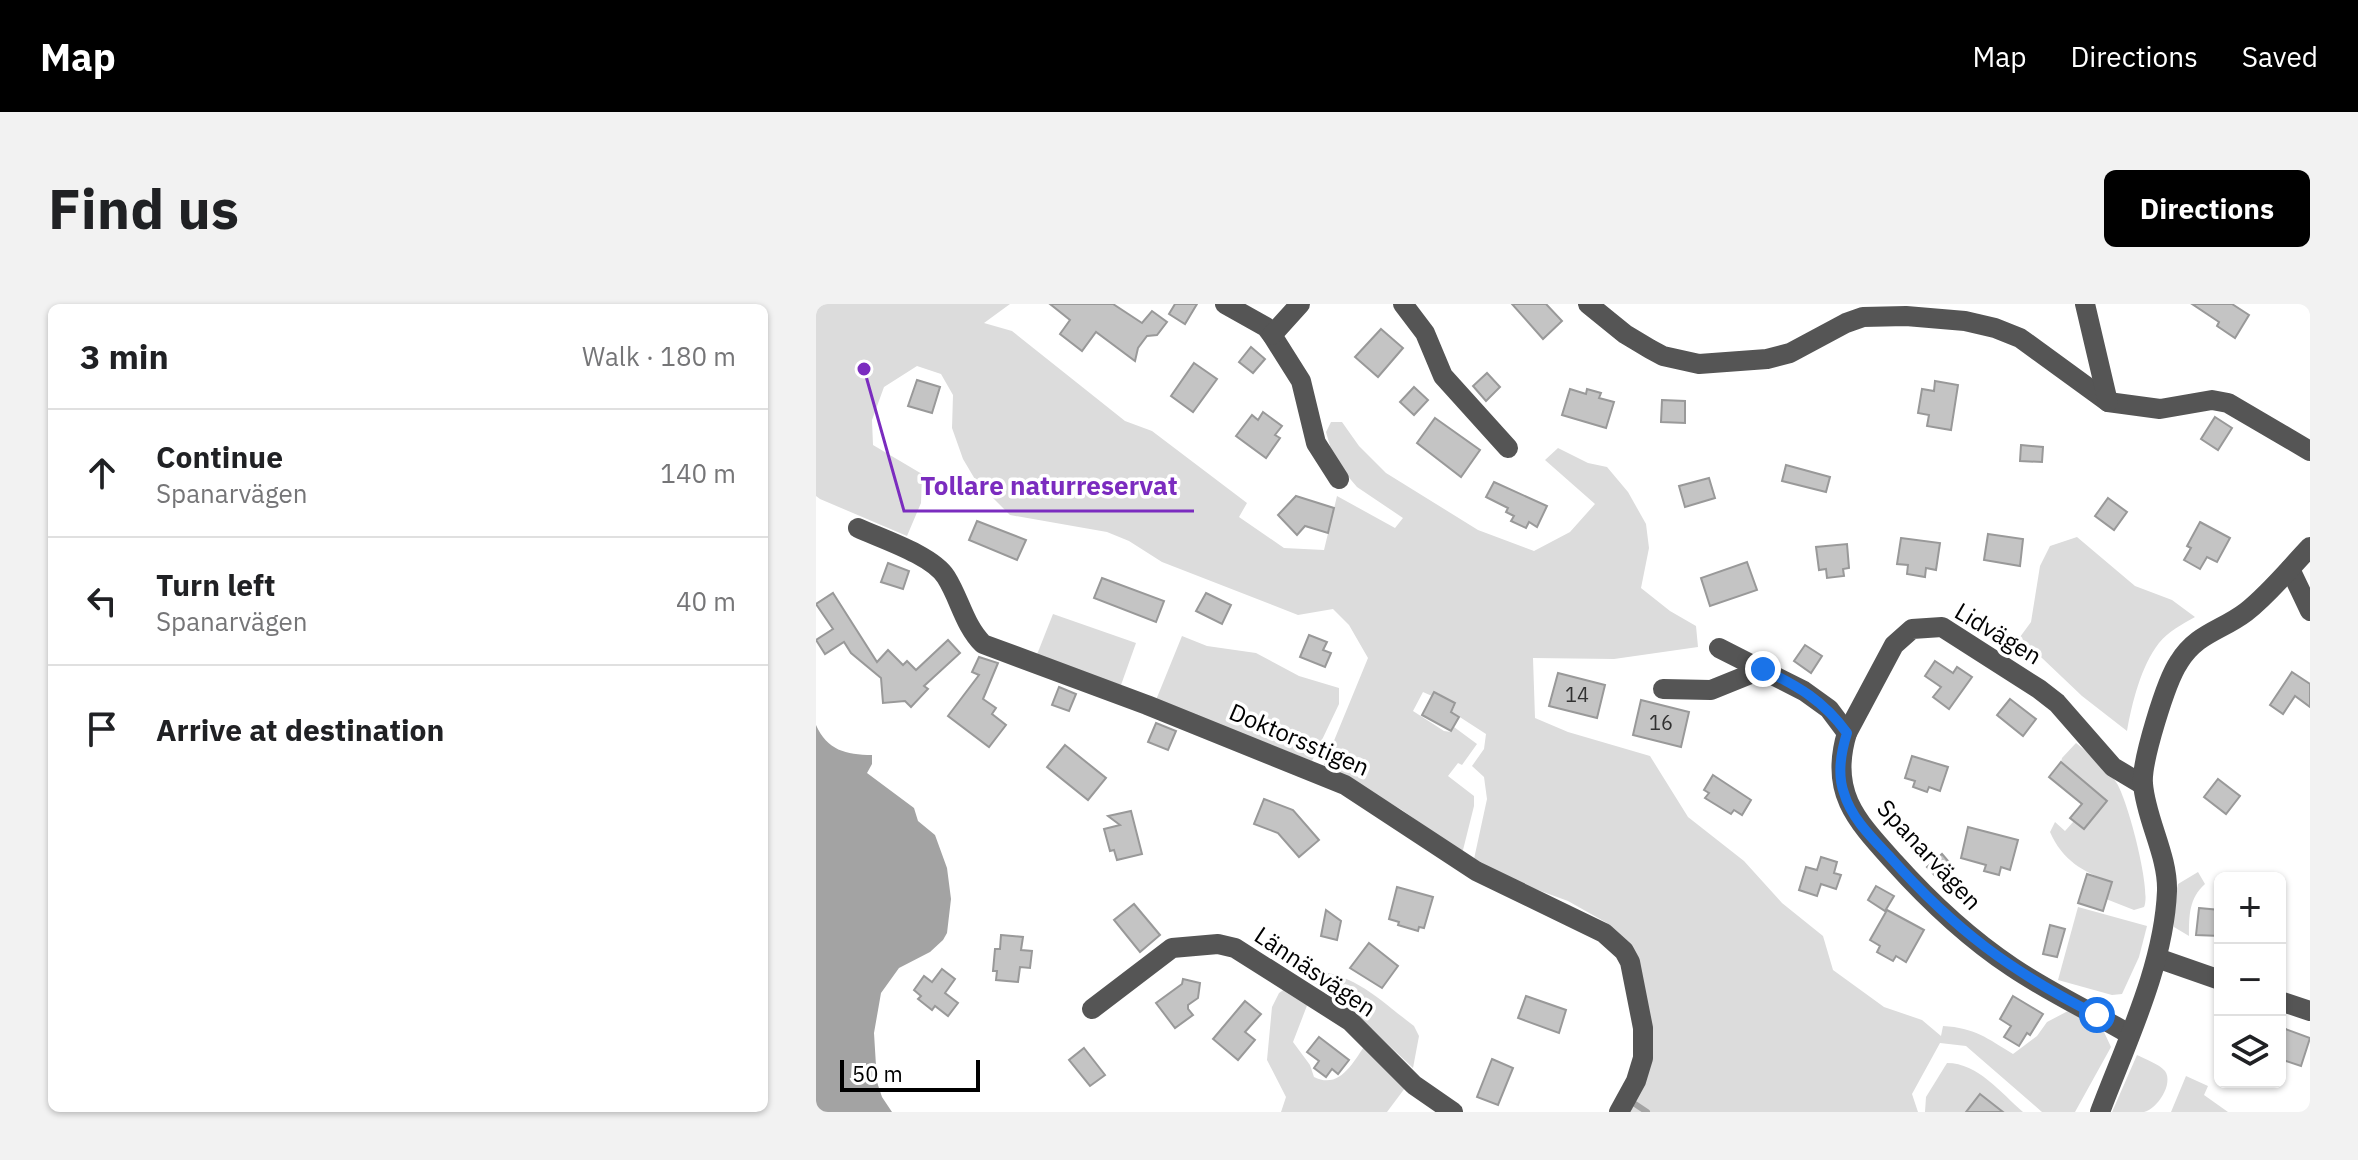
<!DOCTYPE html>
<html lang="en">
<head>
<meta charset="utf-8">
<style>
  :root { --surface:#fff; --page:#f2f2f2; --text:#202124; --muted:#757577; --line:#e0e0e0; --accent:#000 }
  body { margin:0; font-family:"IBM Plex Sans",sans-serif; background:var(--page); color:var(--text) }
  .controls { position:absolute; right:24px; bottom:24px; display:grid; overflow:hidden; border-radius:12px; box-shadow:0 2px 6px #0004 }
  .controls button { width:72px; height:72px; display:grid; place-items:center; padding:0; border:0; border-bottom:2px solid var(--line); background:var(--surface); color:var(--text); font:40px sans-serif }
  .scale { position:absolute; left:24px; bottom:20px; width:140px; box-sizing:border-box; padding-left:8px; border:4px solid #000; border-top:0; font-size:22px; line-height:28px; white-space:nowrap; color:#000; -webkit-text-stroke:6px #fff; paint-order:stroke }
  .stop { position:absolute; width:24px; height:24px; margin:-18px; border:6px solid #1a73e8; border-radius:50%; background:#fff }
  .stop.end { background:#1a73e8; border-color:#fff; box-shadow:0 2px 8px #0008 }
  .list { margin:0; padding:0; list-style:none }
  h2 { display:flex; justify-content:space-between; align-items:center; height:104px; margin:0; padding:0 32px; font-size:34px }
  h2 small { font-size:26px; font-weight:400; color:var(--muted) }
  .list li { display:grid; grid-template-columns:52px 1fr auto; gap:24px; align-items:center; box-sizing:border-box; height:128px; padding:0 32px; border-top:2px solid var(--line) }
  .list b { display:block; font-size:30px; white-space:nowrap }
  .list p { margin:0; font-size:26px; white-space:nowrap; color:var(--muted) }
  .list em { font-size:26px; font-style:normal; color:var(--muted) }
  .icon { flex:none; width:44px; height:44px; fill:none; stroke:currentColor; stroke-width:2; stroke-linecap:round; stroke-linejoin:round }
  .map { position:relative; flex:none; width:1494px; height:808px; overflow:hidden; border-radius:12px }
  header { display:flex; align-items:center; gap:48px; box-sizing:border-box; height:112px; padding:0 40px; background:var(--accent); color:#fff }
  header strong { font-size:38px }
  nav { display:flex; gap:44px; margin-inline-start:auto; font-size:28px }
  .intro { display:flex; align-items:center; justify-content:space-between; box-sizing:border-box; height:192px; padding:0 48px }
  h1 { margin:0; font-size:56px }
  .button { padding:20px 36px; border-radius:12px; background:var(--accent); color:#fff; font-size:28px; font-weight:700 }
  main { display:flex; gap:48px; padding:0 48px }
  aside { flex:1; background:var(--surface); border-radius:12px; box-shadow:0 2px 6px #0004 }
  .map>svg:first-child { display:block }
  .green { fill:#dcdcdc }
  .water { fill:#a3a3a3 }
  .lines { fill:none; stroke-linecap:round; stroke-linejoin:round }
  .stream { stroke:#a3a3a3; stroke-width:6 }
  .building { fill:#c4c4c4; stroke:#999; stroke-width:2 }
  .minor { stroke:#555; stroke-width:20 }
  .route { stroke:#1a73e8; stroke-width:10 }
  .labels { text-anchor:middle; stroke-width:7; stroke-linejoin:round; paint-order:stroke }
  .number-label { font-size:20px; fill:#313131 }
  .street-label { font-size:24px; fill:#000; stroke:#fff }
  .leader { fill:none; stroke:#7b2cbf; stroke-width:3 }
  .callout-dot { fill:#7b2cbf; stroke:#fff; stroke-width:3 }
  .callout-label { font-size:26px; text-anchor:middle; font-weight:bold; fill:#7b2cbf; stroke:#fff; stroke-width:7; stroke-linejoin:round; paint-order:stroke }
</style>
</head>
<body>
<header>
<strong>Map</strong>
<nav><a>Map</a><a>Directions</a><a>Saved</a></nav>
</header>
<div class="intro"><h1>Find us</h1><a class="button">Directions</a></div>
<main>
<aside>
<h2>3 min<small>Walk · 180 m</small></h2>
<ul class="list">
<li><svg class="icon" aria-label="ahead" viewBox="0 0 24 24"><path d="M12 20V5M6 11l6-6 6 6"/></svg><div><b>Continue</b><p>Spanarvägen</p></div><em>140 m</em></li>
<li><svg class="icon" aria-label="left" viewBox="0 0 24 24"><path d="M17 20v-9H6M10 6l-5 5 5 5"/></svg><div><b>Turn left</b><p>Spanarvägen</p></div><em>40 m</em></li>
<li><svg class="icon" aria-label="arrive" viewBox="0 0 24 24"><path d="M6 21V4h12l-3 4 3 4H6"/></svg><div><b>Arrive at destination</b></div></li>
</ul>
</aside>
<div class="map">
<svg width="1494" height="808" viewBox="0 0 1494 808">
  <rect width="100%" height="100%" fill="#fff"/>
  <g class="green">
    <path d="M0,0H194L168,19L196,27L309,117L336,127L431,199L423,213L468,244L508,246L521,192L579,224L587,214L541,183L518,156L510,128L515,118H526L543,142L570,169L662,226L718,247L754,228L779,200L729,156L742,144L772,159L791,163L812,188L830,220L833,244L825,284L854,307L880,322L882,343L798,355L717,354L719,414L752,428L834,452L872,513L928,557L966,599L1007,632L1017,666L1068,703L1106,716L1125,732L1127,722C1159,724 1171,734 1197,750L1221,732L1231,718L1252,707L1288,728L1295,743L1259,808H1226L1150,742L1124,739L1096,790L1102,808H809L824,782L816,645L791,619L752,597L711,582L658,555L671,495L668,473L656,462L668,445L670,430L636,408L640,399L618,387L616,392L607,388L597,407L628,427L635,428L638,423L661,440L646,461L642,459L632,472L658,492V502L647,546H642L586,506L508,461L552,354L533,321L517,305L482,311L346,258L313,237L291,228L194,211L160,177L147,155L136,124L137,91L125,70L101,62L68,83L56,116L57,141L106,170L105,199L91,232L4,195L0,192Z"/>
    <path d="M1261,233L1319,282L1356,296L1379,313C1366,320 1352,328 1343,339C1325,362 1316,399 1311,427L1266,392L1204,333L1215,318L1224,262L1234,242Z"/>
    <path d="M237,310L320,339L305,381L220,353Z"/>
    <path d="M366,332L391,342L440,349L483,372L523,384V400L496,457L340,396Z"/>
    <path d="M1260,439C1274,451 1290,463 1300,478C1311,493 1336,587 1328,603L1318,606L1290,595L1296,578C1268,569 1246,556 1234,528L1239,518L1249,527L1258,517L1291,497L1245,458L1246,454Z"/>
    <path d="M1382,568L1389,580C1373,594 1373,612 1373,632L1358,623V599L1362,580Z"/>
    <path d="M1262,603L1331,622L1323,653L1306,690L1296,691L1242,676Z"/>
    <path d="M490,666C538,668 561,694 598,722L603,732L597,764L528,699L487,671Z"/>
    <path d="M472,683L492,699L477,738L494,761L498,773C524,786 537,758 550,740L589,784L571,808H465L470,793L451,756L456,703L463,689Z"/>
    <path d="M1321,751C1329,755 1343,760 1349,767C1358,780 1341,805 1328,808C1318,808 1306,808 1296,808Z"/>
    <path d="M1131,759C1162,759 1185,789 1207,808H1187L1164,790L1150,808H1109L1110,793Z"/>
    <path d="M1370,772L1392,782L1388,791L1412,808H1355Z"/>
  </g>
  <path class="water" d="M0,421C11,446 30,451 56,451V460L51,469L98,504L102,517L119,531L131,564L135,595L131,629L127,636L114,648L83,664L65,689L58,729L61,778L66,793L76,808H0Z"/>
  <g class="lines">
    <path class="stream" d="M819,800L831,808"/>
  </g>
  <g class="building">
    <path d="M234,0H297L326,19L336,7L351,18L341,31L331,32L322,44L319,57L280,28L266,47L244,30L254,16Z"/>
    <path d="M359,0H381L369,20L353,10Z"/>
    <path d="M696,0H730L746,17L727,35Z"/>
    <path d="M1376,0H1416L1433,11L1419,34L1401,22L1403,18Z"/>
    <path d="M565,25L587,44L562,73L539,53Z"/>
    <path d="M435,43L449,55L437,69L423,58Z"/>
    <path d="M378,59L401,75L377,108L355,92Z"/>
    <path d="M671,69L684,83L670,97L657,82Z"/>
    <path d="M101,76L124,83L116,109L92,102Z"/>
    <path d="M1119,77L1142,81L1135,126L1111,122L1113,111L1102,109L1106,85L1118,87Z"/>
    <path d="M598,83L612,96L598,111L584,98Z"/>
    <path d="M754,85L770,90L771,85L785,89L783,94L798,98L790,124L746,111Z"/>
    <path d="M846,96L869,97V119L845,118Z"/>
    <path d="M447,108L466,122L459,131L464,134L450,154L420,132L436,111L442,116Z"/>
    <path d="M1399,113L1416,124L1402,146L1385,135Z"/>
    <path d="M619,114L664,146L645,173L601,139Z"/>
    <path d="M1205,141L1227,143L1226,158L1204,157Z"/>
    <path d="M970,161L1014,173L1010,188L966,177Z"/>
    <path d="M893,174L899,194L869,203L863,182Z"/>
    <path d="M678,178L731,202L721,223L713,218L710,224L695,217L698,212L690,208L692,204L670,193Z"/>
    <path d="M480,192L518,204L512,229L489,222L481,231L462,211Z"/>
    <path d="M1292,194L1311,208L1298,226L1279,212Z"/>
    <path d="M161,217L210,236L201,256L153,236Z"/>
    <path d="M1384,218L1414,234L1401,258L1391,253L1384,265L1368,256L1375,244L1371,242Z"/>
    <path d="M1172,230L1207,235L1204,262L1168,256Z"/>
    <path d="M1085,234L1124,239L1120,266L1110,264L1109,273L1091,270L1092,261L1081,260Z"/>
    <path d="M1031,240L1033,264L1027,265L1028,272L1011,274L1010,265L1003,266L1000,243Z"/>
    <path d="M931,258L941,286L894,302L885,274Z"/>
    <path d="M72,259L93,267L87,285L65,278Z"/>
    <path d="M286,274L348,297L340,318L278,294Z"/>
    <path d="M17,289L61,358L72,346L87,361L91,357L100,366L132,336L144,349L108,382L112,385L95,403L89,397L67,399L65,374L35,349L28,338L9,350L0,336L17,325L0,300Z"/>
    <path d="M390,289L415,301L406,320L380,307Z"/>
    <path d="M493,331L511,338L507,346L515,349L509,363L484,353Z"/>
    <path d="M989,341L1006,352L995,369L978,357Z"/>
    <path d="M163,353L182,359L167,395L180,404L176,410L190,421L173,443L132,412L163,371L156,368Z"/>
    <path d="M1119,357L1137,369L1141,363L1156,373L1133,405L1117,393L1125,383L1109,372Z"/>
    <path d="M1476,368L1494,380V403L1479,392L1467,410L1454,401Z"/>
    <path d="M742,369L789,381L781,414L733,402Z"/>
    <path d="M243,383L260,390L253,407L236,401Z"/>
    <path d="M618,388L639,399L635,408L643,413L635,427L606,411Z"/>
    <path d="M1194,395L1220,415L1207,432L1181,411Z"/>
    <path d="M825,396L873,408L865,443L817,431Z"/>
    <path d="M340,419L360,427L352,446L332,438Z"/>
    <path d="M249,441L290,474L272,496L231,463Z"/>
    <path d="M1096,452L1132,463L1124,487L1113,483L1111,488L1097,483L1099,477L1089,474Z"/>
    <path d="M1245,458L1291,497L1268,525L1254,514L1266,500L1233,473Z"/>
    <path d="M897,471L935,496L926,511L918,506L915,510L889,494L893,489L888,486Z"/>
    <path d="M1402,475L1424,492L1410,510L1388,493Z"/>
    <path d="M448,495L477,506L503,536L483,553L462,529L438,520Z"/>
    <path d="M315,507L326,550L301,556L298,546L294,547L288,525L304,521L292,512Z"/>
    <path d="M1152,523L1202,536L1194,566L1185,563L1183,571L1168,567L1170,561L1145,554Z"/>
    <path d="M1126,550L1138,564L1124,577L1111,563Z"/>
    <path d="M1005,553L1021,558L1018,569L1025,571L1020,585L1005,580L1001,592L983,586L990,563L1001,566Z"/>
    <path d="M1271,570L1296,578L1287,607L1262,599Z"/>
    <path d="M1060,582L1078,592L1069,607L1052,596Z"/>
    <path d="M581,583L617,593L608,624L603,623L602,627L582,621L583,618L573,615Z"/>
    <path d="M318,600L344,631L324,648L298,616Z"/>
    <path d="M1383,604L1404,606V632L1380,631Z"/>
    <path d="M510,606L525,617L521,636L505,632Z"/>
    <path d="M1071,606L1108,626L1090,658L1080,652L1077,657L1061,648L1064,642L1054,636Z"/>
    <path d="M1234,621L1249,625L1241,653L1227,650Z"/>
    <path d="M185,631L207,633L205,646L216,647L214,664L204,663L202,678L180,676L181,667H177L179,645H184Z"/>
    <path d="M553,639L582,662L566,684L534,664Z"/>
    <path d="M126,665L139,675L129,689L142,699L132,712L119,702L116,706L102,695L105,692L98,686L108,672L116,678Z"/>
    <path d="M367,675L384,679L382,694L372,701V705L377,711L359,724L340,699L366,680Z"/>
    <path d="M710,692L750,706L743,729L702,714Z"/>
    <path d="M1197,692L1227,710L1214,731L1211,729L1203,742L1188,733L1195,722L1184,715Z"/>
    <path d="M429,697L445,710L429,728L439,736L422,756L397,735Z"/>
    <path d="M1464,723L1494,734L1485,762L1464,755Z"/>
    <path d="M503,733L533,756L522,770L516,765L510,773L498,764L503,757L491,748Z"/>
    <path d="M268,744L289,771L274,782L253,756Z"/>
    <path d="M676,755L697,764L682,801L661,793Z"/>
    <path d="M1164,790L1187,808H1150Z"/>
  </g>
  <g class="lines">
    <g class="minor">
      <path d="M409,0L450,23L456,31L485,77L500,139L523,175"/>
      <path d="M587,0L609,29L627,72L692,144"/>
      <path d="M772,0L809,30L834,45L847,52L883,60L951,55L974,49L1030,19L1047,13L1090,12L1149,17L1179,24L1204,34L1292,98L1344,105L1396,96L1412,99L1494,147"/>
      <path d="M1269,0L1292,98"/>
      <path d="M456,31L484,0"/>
      <path d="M42,224C66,235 116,251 130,273C144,295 148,321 167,340L331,401L529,481L660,567L788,629L808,647L814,658L827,724V754L820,777L803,808"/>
      <path d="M1474,265L1494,307"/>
      <path d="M903,344L988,387L1013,405L1031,429C1013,488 1040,516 1078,558C1114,598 1151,633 1196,663C1233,688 1274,707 1313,730"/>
      <path d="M847,385L895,386L947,365"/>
      <path d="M1031,429L1078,341L1096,325L1126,323L1223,385L1241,399L1297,463L1327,481"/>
      <path d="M1341,654L1404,676"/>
      <path d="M1464,697L1494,707"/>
      <path d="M276,705L356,644L402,640L419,644L534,717L598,781L637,808"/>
      <path d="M1284,808C1310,739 1348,662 1351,587C1352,551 1330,516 1327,480C1325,458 1350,377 1363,358C1381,329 1405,327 1430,308C1454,289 1473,265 1494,243"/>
    </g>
  </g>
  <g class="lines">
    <path class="route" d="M947,365C983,383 1007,396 1031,429C1025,448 1021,470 1028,489C1035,514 1057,535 1074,553C1139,626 1194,667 1281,711"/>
  </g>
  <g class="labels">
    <g class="number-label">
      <text x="761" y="398">14</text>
      <text x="845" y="426">16</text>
    </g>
    <g class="street-label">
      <text transform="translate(1182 330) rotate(31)" y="8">Lidvägen</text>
      <text transform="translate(483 436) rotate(23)" y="8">Doktorsstigen</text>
      <text transform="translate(1113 551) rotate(47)" y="8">Spanarvägen</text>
      <text transform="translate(499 668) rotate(34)" y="8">Lännäsvägen</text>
    </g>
  </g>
  <path class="leader" d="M48 65L88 207H378"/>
  <circle class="callout-dot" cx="48" cy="65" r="8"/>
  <g class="callout-label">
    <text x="233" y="191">Tollare naturreservat</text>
  </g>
</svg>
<div class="controls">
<button>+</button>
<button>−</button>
<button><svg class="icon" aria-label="layers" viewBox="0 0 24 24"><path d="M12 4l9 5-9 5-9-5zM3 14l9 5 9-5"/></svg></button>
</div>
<div class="scale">50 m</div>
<div class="stop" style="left:1281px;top:711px"></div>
<div class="stop end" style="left:947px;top:365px"></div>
</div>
</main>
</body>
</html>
